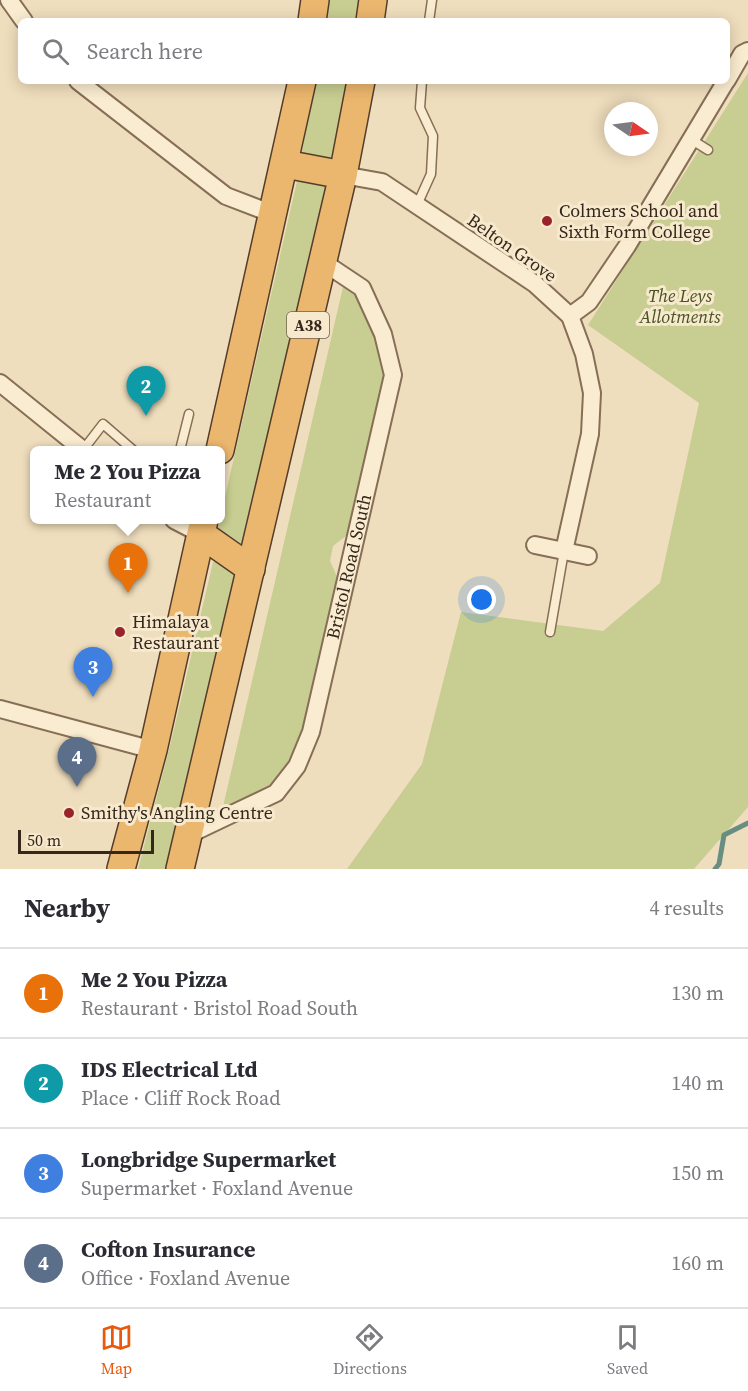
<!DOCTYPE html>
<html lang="en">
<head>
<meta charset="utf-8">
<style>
  :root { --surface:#fff; --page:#f7f7f7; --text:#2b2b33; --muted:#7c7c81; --line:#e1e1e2; --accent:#ea580c }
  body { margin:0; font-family:"Source Serif 4",serif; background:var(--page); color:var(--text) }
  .compass { position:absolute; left:604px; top:102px; width:54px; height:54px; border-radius:50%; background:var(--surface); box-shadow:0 3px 15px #0003; rotate:103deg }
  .scale { position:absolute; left:18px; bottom:15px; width:136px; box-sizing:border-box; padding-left:6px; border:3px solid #36271b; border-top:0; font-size:16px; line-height:21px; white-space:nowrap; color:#36271b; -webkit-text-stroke:4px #f6e9cd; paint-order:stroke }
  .you { position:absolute; left:482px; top:600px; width:21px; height:21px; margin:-15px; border:4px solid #fff; border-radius:50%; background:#1a73e8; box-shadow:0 0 0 9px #1a73e833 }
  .badge { display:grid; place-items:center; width:39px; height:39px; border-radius:50%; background:var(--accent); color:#fff; font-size:20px; font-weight:700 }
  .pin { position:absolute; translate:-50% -50px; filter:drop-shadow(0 2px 3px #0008) }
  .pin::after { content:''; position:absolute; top:32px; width:21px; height:18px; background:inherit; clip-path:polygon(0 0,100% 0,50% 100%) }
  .popup { position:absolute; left:30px; top:446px; width:195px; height:78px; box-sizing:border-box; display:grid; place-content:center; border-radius:9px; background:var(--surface); filter:drop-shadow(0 2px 4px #0005); font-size:20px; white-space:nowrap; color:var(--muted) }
  .popup b { font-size:22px; color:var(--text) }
  .popup::after { content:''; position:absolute; left:50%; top:100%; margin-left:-12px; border:12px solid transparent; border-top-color:var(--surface) }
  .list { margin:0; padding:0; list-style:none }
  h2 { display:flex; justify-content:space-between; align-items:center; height:78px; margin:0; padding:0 24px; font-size:26px }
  h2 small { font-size:20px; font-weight:400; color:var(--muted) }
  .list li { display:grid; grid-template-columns:39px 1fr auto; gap:18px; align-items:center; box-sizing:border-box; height:90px; padding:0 24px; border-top:2px solid var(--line) }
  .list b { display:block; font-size:22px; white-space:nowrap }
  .list p { margin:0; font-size:20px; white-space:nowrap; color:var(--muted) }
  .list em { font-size:20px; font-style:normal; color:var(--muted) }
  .icon { flex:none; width:33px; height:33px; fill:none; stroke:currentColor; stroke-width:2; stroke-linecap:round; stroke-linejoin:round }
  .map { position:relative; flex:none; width:748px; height:869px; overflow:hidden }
  .search { position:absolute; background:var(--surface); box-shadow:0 3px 15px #0003; left:18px; right:18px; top:18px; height:66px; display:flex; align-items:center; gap:15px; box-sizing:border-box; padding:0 21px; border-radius:9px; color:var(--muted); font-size:22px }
  .sheet { height:438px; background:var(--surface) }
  nav { display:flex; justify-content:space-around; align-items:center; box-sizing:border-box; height:84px; border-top:2px solid var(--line); background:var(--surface); font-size:16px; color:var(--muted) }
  nav a { display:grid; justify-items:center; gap:3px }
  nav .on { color:var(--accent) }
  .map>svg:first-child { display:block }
  .green { fill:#c8cd91 }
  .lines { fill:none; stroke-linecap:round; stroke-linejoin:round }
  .stream { stroke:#688e83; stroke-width:5 }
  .service-casing { stroke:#876e56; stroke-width:11 }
  .minor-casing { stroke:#876e56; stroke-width:20 }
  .trunk-casing { stroke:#543d2b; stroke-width:30 }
  .service { stroke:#faecd0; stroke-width:8 }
  .minor { stroke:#faecd0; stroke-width:16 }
  .trunk { stroke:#ebb66e; stroke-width:27 }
  .poi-dot { fill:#98242a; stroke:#f6e9cd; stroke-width:2 }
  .labels { text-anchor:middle; stroke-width:6; stroke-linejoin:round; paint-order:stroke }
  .shield { fill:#f6e9cd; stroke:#706150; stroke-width:1.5 }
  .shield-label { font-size:16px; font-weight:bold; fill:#36271b }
  .poi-label { font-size:18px; fill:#36271b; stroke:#f6e9cd; text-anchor:start }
  .street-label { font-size:18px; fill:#36271b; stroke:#f6e9cd }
  .park-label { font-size:18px; font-style:italic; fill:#485321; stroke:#f6e9cd }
</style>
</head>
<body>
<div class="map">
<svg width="748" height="869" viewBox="0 0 748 869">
  <rect width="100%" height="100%" fill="#efdebd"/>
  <g class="green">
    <path d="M329,0H367L364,21H325Z"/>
    <path d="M748,73V807L694,869H347L422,764L461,612L603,631L660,583L699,403L588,325Z"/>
    <path d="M314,81H355L338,165L301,158Z"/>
    <path d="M297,181L334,187L250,544L241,543L218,528Z"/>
    <path d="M343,287L357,296L364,308L379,347L385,381L351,532L333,546L330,561L339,581C327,640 316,747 271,787C259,798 237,804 222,811Z"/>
    <path d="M213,562H222L241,578L172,869H138L171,742Z"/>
  </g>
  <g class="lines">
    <path class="stream" d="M715,869L719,864L724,835L748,823"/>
    <defs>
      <g id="service">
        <path d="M429,21L432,0"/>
        <path d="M692,140L708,150"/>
        <path d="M417,205L431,174L433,136L420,108L422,81"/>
        <path d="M83,450L103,424L133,450"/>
        <path d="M180,450L189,414"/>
        <path d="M550,632L564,551"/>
      </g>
      <g id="minor">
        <path d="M9,0L24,21"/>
        <path d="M727,80L742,54L748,51"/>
        <path d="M78,81L226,196L273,214"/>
        <path d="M343,175L382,182L535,284L570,316L584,354L592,393L590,434L564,551"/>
        <path d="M570,316L589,302L627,246L726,81"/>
        <path d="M0,383L83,450"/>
        <path d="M174,520L201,534"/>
        <path d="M535,545L588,556"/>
        <path d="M0,709L153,750"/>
        <path id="s1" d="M190,834L276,793L297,766L311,732L393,375L383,334L362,288L323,262"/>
      </g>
      <g id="trunk">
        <path d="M312,21L315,0"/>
        <path d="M370,21L373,0"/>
        <path d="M285,164L343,175"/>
        <path d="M220,450L302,81"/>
        <path d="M201,534L251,569"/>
        <path d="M121,869L153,750L204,520"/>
        <path d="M180,869L343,175L361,81"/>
      </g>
    </defs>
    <use href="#service" class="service-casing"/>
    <use href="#minor" class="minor-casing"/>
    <use href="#trunk" class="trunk-casing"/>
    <use href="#service" class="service"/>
    <use href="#minor" class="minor"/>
    <use href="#trunk" class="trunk"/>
  </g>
  <g class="poi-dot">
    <circle cx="547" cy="221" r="6"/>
    <circle cx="120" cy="632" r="6"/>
    <circle cx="69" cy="813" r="6"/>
  </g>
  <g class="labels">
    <rect class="shield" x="287" y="312" width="42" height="26" rx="4.5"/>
    <g class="shield-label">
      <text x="308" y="331">A38</text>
    </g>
    <g class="poi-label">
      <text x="559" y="217">Colmers School and<tspan x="559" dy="21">Sixth Form College</tspan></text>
      <text x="132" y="628">Himalaya<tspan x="132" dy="21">Restaurant</tspan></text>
      <text x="81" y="819">Smithy's Angling Centre</text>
    </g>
    <g class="street-label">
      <text transform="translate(512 248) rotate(35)" y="6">Belton Grove</text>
      <text dy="6" stroke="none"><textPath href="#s1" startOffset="336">Bristol Road South</textPath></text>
    </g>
    <g class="park-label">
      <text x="680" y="302">The Leys<tspan x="680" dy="21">Allotments</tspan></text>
    </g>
  </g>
</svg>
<svg class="compass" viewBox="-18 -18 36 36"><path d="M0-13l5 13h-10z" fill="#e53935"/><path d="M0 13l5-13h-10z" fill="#7c7c81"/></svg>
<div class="scale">50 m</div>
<div class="you"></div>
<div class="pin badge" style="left:128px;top:593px;background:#e8710a">1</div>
<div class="popup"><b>Me 2 You Pizza</b>Restaurant</div>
<div class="pin badge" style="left:146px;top:416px;background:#0f9aa8">2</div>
<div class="pin badge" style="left:93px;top:697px;background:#3f7fe0">3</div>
<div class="pin badge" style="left:77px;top:787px;background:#5c6f8a">4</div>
<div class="search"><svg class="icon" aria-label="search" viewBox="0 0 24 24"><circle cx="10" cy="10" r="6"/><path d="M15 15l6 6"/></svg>Search here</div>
</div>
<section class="sheet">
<h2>Nearby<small>4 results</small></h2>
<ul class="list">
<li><span class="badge" style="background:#e8710a">1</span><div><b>Me 2 You Pizza</b><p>Restaurant · Bristol Road South</p></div><em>130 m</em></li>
<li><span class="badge" style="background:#0f9aa8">2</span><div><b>IDS Electrical Ltd</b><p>Place · Cliff Rock Road</p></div><em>140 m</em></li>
<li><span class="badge" style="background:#3f7fe0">3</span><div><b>Longbridge Supermarket</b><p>Supermarket · Foxland Avenue</p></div><em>150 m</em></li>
<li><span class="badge" style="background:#5c6f8a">4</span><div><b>Cofton Insurance</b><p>Office · Foxland Avenue</p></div><em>160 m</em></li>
</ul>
</section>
<nav>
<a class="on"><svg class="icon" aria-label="map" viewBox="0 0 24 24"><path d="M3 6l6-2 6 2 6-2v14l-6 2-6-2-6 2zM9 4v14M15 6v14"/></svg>Map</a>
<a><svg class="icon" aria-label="directions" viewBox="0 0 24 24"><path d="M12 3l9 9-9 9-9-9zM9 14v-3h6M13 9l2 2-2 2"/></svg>Directions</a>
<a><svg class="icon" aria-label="saved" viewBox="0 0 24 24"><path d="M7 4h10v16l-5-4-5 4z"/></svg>Saved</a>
</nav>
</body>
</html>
